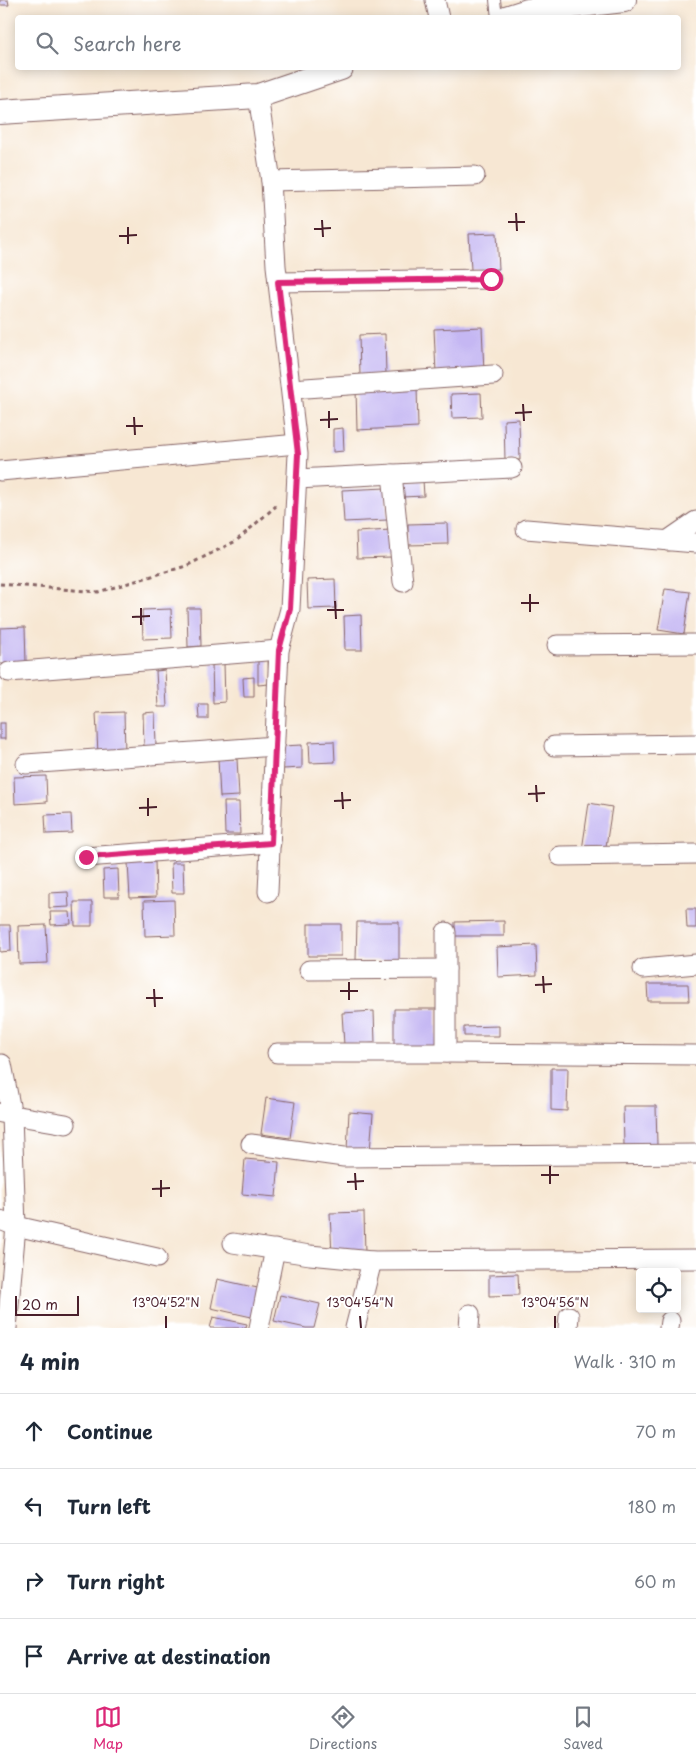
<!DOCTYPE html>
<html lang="en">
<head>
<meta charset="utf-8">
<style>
  :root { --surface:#fff; --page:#f6f6f7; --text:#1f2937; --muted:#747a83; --line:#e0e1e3; --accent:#db2777 }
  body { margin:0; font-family:"Playpen Sans",sans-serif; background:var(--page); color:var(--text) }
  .controls { position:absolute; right:15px; bottom:15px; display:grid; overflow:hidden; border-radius:5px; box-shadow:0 2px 12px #0003 }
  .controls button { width:45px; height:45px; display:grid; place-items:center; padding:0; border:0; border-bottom:1px solid var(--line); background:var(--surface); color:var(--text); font:25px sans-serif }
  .scale { position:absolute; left:15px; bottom:12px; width:64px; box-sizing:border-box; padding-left:5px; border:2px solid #4a1f2b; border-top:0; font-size:14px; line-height:18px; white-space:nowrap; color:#4a1f2b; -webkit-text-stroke:4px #fff; paint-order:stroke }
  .stop { position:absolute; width:15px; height:15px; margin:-11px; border:4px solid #db2777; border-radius:50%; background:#fff }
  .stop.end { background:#db2777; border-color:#fff; box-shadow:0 1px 5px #0008 }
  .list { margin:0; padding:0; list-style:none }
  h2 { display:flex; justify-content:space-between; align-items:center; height:65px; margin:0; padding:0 20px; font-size:21px }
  h2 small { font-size:16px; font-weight:400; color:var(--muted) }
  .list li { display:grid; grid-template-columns:32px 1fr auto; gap:15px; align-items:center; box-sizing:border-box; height:75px; padding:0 20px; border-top:1px solid var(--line) }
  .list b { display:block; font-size:19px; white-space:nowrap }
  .list em { font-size:16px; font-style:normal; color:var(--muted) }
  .icon { flex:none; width:28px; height:28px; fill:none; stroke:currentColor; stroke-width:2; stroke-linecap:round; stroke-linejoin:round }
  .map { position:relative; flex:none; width:696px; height:1328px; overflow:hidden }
  .search { position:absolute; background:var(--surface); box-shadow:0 2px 12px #0003; left:15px; right:15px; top:15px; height:55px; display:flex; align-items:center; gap:12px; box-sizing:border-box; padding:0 18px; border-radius:5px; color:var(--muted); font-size:19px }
  .sheet { height:365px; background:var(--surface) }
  nav { display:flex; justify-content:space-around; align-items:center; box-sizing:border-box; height:70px; border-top:1px solid var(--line); background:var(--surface); font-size:14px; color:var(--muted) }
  nav a { display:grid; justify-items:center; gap:2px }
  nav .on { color:var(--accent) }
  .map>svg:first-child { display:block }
  .building { fill:#c5b7f3 }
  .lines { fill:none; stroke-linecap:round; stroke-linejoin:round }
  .service-casing { stroke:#876566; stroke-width:12 }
  .minor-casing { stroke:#876566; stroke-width:21 }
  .tertiary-casing { stroke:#876566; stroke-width:26 }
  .path { stroke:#876566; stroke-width:3; stroke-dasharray:4 4; stroke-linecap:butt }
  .service { stroke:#fff; stroke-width:10 }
  .minor { stroke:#fff; stroke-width:19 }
  .tertiary { stroke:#fff; stroke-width:24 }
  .route { stroke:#db2777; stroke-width:6 }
  .ticks { fill:none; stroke:#4a1f2b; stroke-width:2 }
  .ticks-label { font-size:12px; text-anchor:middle; fill:#4a1f2b; stroke:#fff; stroke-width:4; stroke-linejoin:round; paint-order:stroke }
</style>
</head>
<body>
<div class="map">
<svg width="696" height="1328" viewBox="0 0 696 1328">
  <rect width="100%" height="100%" fill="#fff"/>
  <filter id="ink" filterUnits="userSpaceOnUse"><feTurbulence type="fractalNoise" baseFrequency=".02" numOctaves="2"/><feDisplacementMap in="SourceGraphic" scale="10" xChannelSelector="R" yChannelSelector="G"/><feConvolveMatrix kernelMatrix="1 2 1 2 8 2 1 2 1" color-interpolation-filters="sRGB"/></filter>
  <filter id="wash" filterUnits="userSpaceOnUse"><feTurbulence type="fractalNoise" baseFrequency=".0096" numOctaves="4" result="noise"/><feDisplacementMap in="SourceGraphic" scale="20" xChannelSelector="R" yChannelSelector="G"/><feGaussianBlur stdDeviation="1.12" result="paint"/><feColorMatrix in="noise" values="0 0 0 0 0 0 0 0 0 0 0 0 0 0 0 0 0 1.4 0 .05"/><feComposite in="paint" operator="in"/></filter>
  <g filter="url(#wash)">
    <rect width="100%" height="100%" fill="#f7e7d3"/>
    <g id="blocks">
      <g class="building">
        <path d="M0,0H8L9,5H0Z"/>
        <path d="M497,233L499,269L471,270L469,234Z"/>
        <path d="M482,327L484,372L436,373L434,329Z"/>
        <path d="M385,334L386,375L360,376L359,335Z"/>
        <path d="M417,387L418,427L357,430L356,389Z"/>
        <path d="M481,393L482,417L452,418L451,394Z"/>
        <path d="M519,419L520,460H505L504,420Z"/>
        <path d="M343,428L344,451L333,452V429Z"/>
        <path d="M423,480L424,496L402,497L401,481Z"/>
        <path d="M386,488L387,520L344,522L342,490Z"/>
        <path d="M447,523L448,544L408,545V524Z"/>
        <path d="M391,530L392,557L357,558L356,532Z"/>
        <path d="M335,579L336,608L308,609L307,580Z"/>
        <path d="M665,589L690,592L684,634L658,630Z"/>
        <path d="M187,608H200L201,646L188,647Z"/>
        <path d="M171,609L172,638L143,639L142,610Z"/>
        <path d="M361,615L362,650H345L344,616Z"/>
        <path d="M25,627L26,663L0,664V628Z"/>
        <path d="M258,658H268L269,684L258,685Z"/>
        <path d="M212,663H224L225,702L213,703Z"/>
        <path d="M165,670L167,707H158L156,671Z"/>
        <path d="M254,677V697H244L243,678Z"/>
        <path d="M198,704H208V719H199Z"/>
        <path d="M124,712L125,753L98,754L96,713Z"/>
        <path d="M155,712L156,746L144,747L143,713Z"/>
        <rect x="0" y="723" width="5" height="16"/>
        <path d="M334,741L335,762L310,763L309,742Z"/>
        <path d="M302,745V768L283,769L282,746Z"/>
        <path d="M218,759H237L239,796L220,797Z"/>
        <path d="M46,776L47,802L15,804L14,777Z"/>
        <path d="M224,802H239L240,834H225Z"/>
        <path d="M589,803L612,807L605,853L582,850Z"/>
        <path d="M71,814L72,833L46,834L45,815Z"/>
        <path d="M155,862L156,897L130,898L128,863Z"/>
        <path d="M171,863H183L184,893H172Z"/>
        <path d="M118,869L119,897H104L103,870Z"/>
        <path d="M68,892L69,907L49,908V893Z"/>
        <path d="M174,900L175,935L145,936L144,901Z"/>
        <path d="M74,902H92V926H75Z"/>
        <path d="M686,909H696V928H687Z"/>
        <path d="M50,912H70L71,924L51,925Z"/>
        <path d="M504,921V936H455V922Z"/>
        <path d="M357,922H399V961L356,960Z"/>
        <rect x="308" y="924" width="33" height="32"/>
        <path d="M0,925H10L11,951L0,952Z"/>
        <path d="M46,925L48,963L19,964L18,926Z"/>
        <path d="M536,945L537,975L498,977L497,947Z"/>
        <path d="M647,984H688L689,1001H648Z"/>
        <path d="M394,1009H437V1048L394,1049Z"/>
        <path d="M374,1011L375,1043L344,1045L342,1013Z"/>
        <path d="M499,1026V1036H464V1027Z"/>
        <path d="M551,1068H568L567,1111L551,1110Z"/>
        <path d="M266,1098L295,1102L290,1138L261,1134Z"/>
        <path d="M623,1106H656L657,1145H624Z"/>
        <path d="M349,1112L373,1114L370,1151L347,1150Z"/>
        <path d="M245,1159L279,1162L276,1197L242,1194Z"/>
        <path d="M364,1212L365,1254L332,1255L330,1213Z"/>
        <path d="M518,1274L519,1295L489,1296V1275Z"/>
        <path d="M217,1279L262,1289L256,1318L211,1308Z"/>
        <path d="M280,1295L320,1304L314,1328H306L274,1321Z"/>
        <path d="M213,1317L247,1324L246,1328H210Z"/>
      </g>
    </g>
  </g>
  <g filter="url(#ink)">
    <use href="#blocks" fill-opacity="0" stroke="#876566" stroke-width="1"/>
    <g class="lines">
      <defs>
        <path id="service" d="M495,0L497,18"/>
        <g id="minor">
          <path d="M435,0L439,18"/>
          <path d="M258,96L271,181L276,266L298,454L290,609L279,650L268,892"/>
          <path d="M271,181L475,176"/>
          <path d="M278,282L491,279"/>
          <path d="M291,389L493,375"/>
          <path d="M0,471L297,444"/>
          <path d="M392,474L403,582"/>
          <path d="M297,479L512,468"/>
          <path d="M526,529L696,543"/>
          <path d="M667,541L696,521"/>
          <path d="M557,645L696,644"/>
          <path d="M9,672L279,650"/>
          <path d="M554,746L696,744"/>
          <path d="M26,764L275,746"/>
          <path d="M560,856L696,854"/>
          <path d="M86,857L271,843"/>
          <path d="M446,932V1053"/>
          <path d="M643,969L696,964"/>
          <path d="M309,970L446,969"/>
          <path d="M277,1053H446L696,1055"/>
          <path d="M2,1064L12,1116L16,1226L7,1328"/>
          <path d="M1,1113L66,1124"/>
          <path d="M251,1144L344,1157L696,1154"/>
          <path d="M0,1220L16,1226L157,1258"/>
          <path d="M233,1243L310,1255L372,1261L696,1259"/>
          <path d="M259,1328L275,1249"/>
          <path d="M355,1328L372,1261"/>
          <path d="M469,1328L470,1314"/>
          <path d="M568,1328L569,1316"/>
          <path d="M669,1328L670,1321"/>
        </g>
        <g id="tertiary">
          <path d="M506,18L528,11L624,0"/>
          <path d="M0,112L258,96L341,68"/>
        </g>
      </defs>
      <use href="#service" class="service-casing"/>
      <use href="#minor" class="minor-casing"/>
      <use href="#tertiary" class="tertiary-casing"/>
      <path class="path" d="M0,584L98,592L186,566L236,541L276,506"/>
      <use href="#service" class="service"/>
      <use href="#minor" class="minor"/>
      <use href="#tertiary" class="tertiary"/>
    </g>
  </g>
  <g class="lines" filter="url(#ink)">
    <path class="route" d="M86,857L271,843L279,650L290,609L298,454L278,282L491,279"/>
  </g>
  <path class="ticks" d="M516,213L517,231M322,220L323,237M508,222H525M128,227V244M314,229L331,228M119,236L137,235M523,404L524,421M329,411V428M515,413L532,412M134,417L135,435M320,420L338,419M126,426H143M530,594V612M335,601L336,619M521,603H539M141,608V625M327,610H344M132,617L150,616M536,785L537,802M342,792L343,809M528,794L545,793M148,798V816M334,801L351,800M139,808L157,807M543,976L544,993M349,982V1000M535,985L552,984M154,989L155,1007M340,991H358M146,998H163M550,1166V1184M355,1173L356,1190M541,1175H559M161,1180V1197M347,1182L364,1181M152,1189L170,1188M166,1316V1328M360,1316L361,1328M555,1316V1328"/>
  <g class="ticks-label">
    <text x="166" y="1307">13°04'52"N</text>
    <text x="360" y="1307">13°04'54"N</text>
    <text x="555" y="1307">13°04'56"N</text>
  </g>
</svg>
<div class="controls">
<button><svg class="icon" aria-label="locate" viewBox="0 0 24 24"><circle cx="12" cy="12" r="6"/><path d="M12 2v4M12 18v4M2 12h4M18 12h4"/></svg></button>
</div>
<div class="scale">20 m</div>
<div class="stop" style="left:491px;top:279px"></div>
<div class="stop end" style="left:86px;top:857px"></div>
<div class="search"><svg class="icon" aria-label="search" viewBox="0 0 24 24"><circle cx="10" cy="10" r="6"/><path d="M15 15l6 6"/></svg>Search here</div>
</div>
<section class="sheet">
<h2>4 min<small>Walk · 310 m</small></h2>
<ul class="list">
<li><svg class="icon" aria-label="ahead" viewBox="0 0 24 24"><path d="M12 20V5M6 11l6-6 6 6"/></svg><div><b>Continue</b></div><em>70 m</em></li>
<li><svg class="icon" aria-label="left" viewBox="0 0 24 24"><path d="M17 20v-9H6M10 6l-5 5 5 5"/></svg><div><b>Turn left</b></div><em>180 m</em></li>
<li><svg class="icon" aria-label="right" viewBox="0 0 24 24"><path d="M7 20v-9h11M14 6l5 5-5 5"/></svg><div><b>Turn right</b></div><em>60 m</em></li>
<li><svg class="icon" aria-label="arrive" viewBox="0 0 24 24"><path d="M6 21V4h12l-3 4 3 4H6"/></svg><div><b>Arrive at destination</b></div></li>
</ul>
</section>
<nav>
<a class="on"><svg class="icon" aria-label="map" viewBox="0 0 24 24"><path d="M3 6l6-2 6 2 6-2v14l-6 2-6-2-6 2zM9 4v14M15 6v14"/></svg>Map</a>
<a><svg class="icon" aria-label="directions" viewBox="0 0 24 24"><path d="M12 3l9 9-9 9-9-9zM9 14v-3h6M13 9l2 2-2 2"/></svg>Directions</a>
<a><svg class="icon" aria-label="saved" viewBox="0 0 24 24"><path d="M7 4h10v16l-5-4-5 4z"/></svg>Saved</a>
</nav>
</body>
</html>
